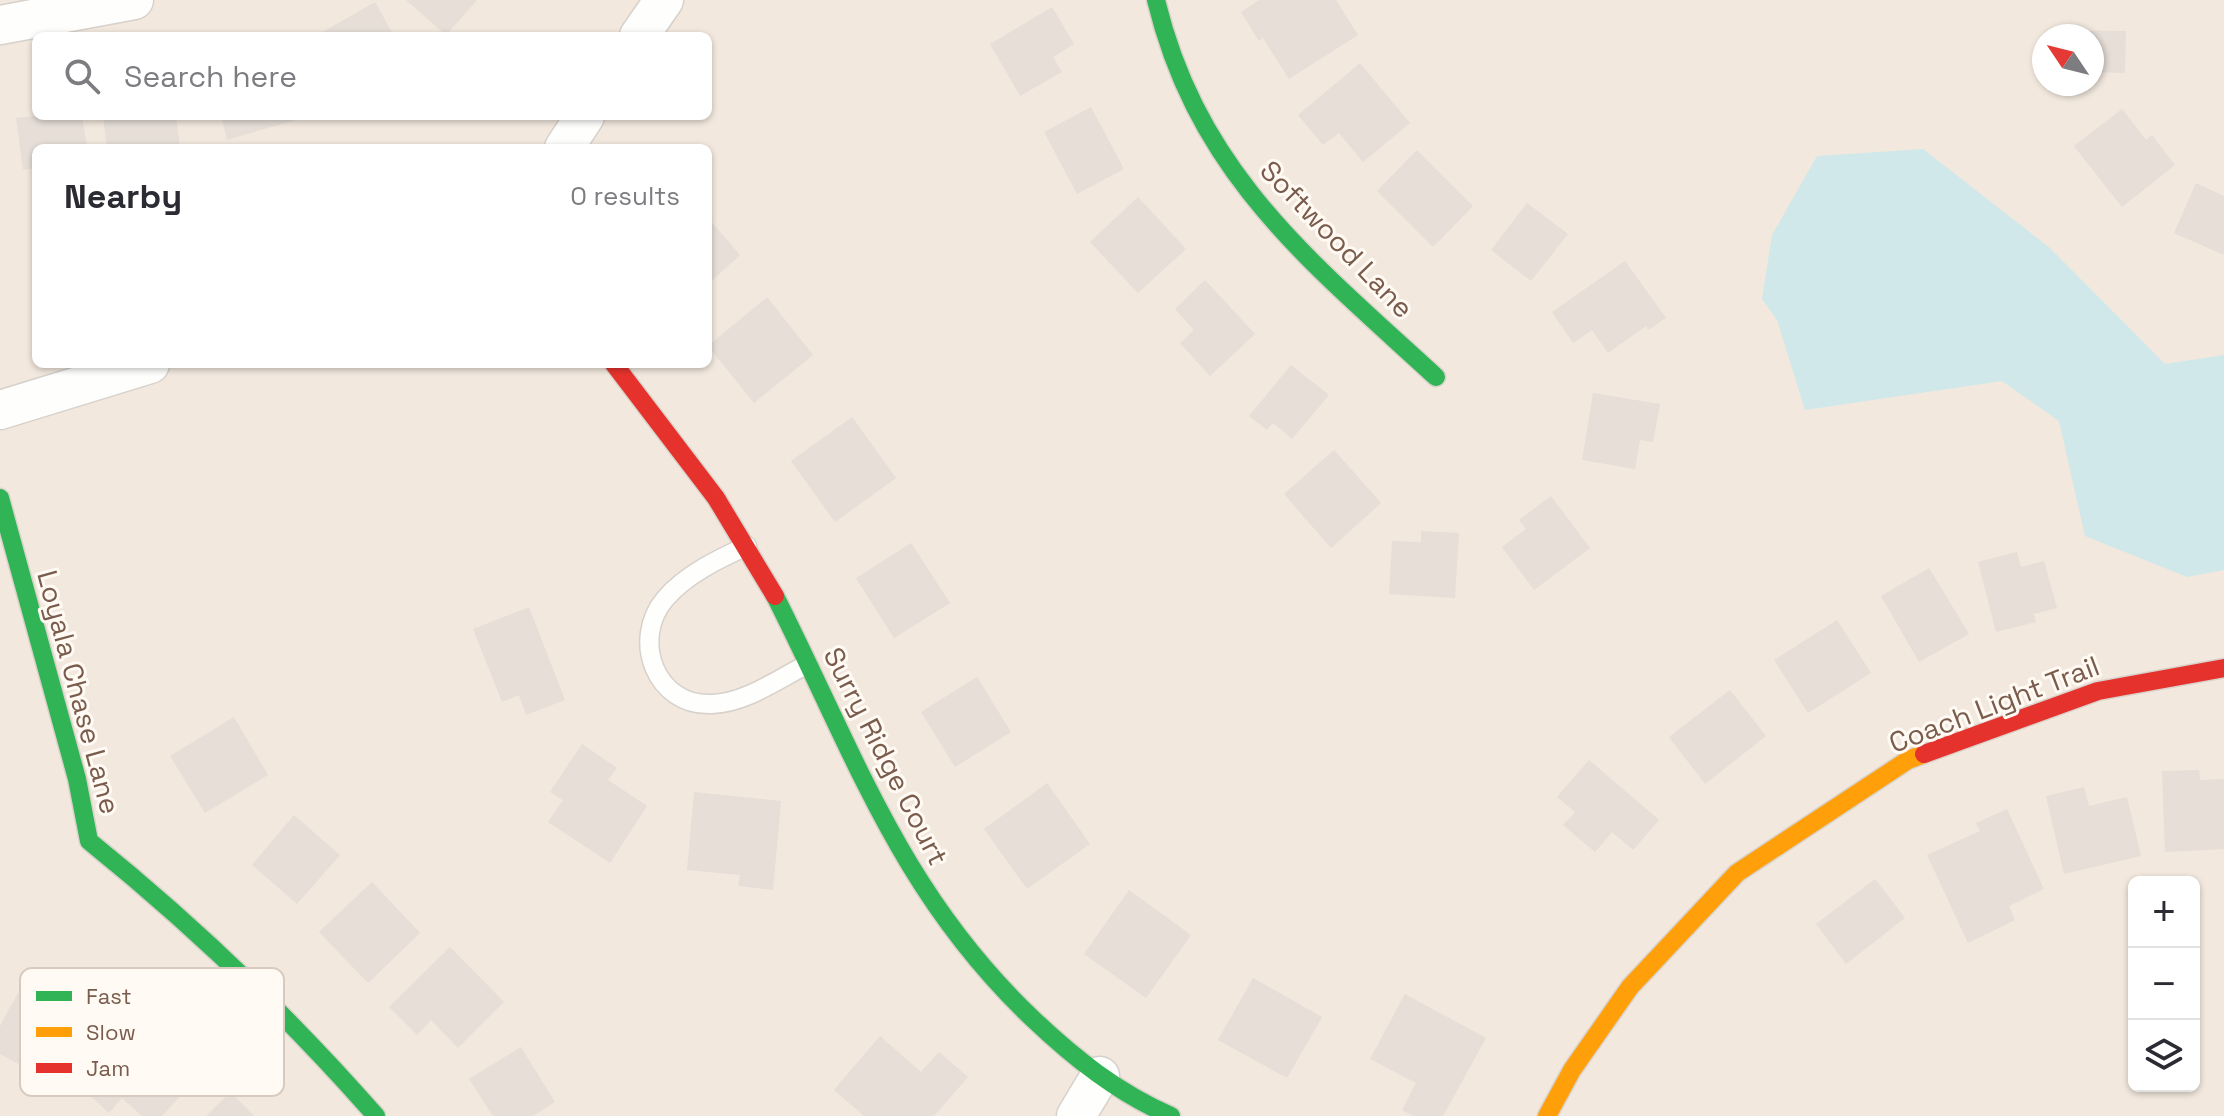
<!DOCTYPE html>
<html lang="en">
<head>
<meta charset="utf-8">
<style>
  :root { --surface:#fff; --page:#f7f7f7; --text:#2b2b33; --muted:#7c7c81; --line:#e1e1e2 }
  body { margin:0; font-family:"Space Grotesk",sans-serif; background:var(--page); color:var(--text) }
  .controls { position:absolute; right:24px; bottom:24px; display:grid; overflow:hidden; border-radius:12px; box-shadow:0 2px 6px #0004 }
  .controls button { width:72px; height:72px; display:grid; place-items:center; padding:0; border:0; border-bottom:2px solid var(--line); background:var(--surface); color:var(--text); font:40px sans-serif }
  .compass { position:absolute; left:2032px; top:24px; width:72px; height:72px; border-radius:50%; background:var(--surface); box-shadow:0 2px 6px #0004; rotate:305deg }
  .list { margin:0; padding:0; list-style:none }
  h2 { display:flex; justify-content:space-between; align-items:center; height:104px; margin:0; padding:0 32px; font-size:34px }
  h2 small { font-size:26px; font-weight:400; color:var(--muted) }
  .icon { flex:none; width:44px; height:44px; fill:none; stroke:currentColor; stroke-width:2; stroke-linecap:round; stroke-linejoin:round }
  .map { position:relative; flex:none; width:2224px; height:1116px; overflow:hidden }
  .search { position:absolute; background:var(--surface); box-shadow:0 2px 6px #0004; left:32px; top:32px; width:680px; height:88px; display:flex; align-items:center; gap:20px; box-sizing:border-box; padding:0 28px; border-radius:12px; color:var(--muted); font-size:30px }
  .panel { position:absolute; background:var(--surface); box-shadow:0 2px 6px #0004; left:32px; top:144px; width:680px; height:224px; border-radius:12px }
  .map>svg:first-child { display:block }
  .residential { fill:#f2e8de; fill-rule:evenodd }
  .water { fill:#d0e8ea }
  .building { fill:#e6ded7 }
  .lines { fill:none; stroke-linecap:round; stroke-linejoin:round }
  .lane-casing { stroke:#d7d1cb; stroke-width:21 }
  .street-casing { stroke:#d7d1cb; stroke-width:41 }
  .fast-casing { stroke:#d9d2cb; stroke-width:21 }
  .slow-casing { stroke:#d9d2cb; stroke-width:21 }
  .jam-casing { stroke:#d9d2cb; stroke-width:21 }
  .lane { stroke:#fefefd; stroke-width:18 }
  .street { stroke:#fefefd; stroke-width:38 }
  .fast { stroke:#30b455; stroke-width:18 }
  .slow { stroke:#ff9f0a; stroke-width:18 }
  .jam { stroke:#e5322d; stroke-width:18 }
  .labels { text-anchor:middle; stroke-width:6; stroke-linejoin:round; paint-order:stroke }
  .street-label { font-size:28px; fill:#7a5c4d; stroke:#fffaf3 }
  .key { fill:#fffaf3; stroke:#d7cbc1; stroke-width:2 }
  .key-label { font-size:22px; fill:#7a5c4d }
</style>
</head>
<body>
<div class="map">
<svg width="2224" height="1116" viewBox="0 0 2224 1116">
  <rect width="100%" height="100%" fill="#f9f5f0"/>
  <path class="residential" d="M0,0H2224V1116H0ZM36,36H708V116H36ZM2044,36H2092V84H2044ZM36,148H708V364H36ZM2134,882H2194V1086H2134Z"/>
  <path class="water" d="M1923,149L2050,248L2165,364L2224,355V570L2187,577L2085,536L2059,421L2002,381L1805,410L1777,320L1762,299L1772,235L1817,156Z"/>
  <g class="building">
    <path d="M406,0H477L446,35Z"/>
    <path d="M1259,0H1336L1358,35L1289,79L1263,38L1259,41L1241,12Z"/>
    <path d="M375,2L394,36H316Z"/>
    <path d="M1052,7L1074,44L1053,57L1062,72L1020,96L990,44Z"/>
    <path d="M2059,30L2126,31L2125,73L2092,72V36H2059Z"/>
    <path d="M1360,63L1410,123L1363,162L1339,133L1323,145L1298,115Z"/>
    <path d="M1091,107L1124,169L1077,194L1044,132Z"/>
    <path d="M2122,109L2146,140L2152,135L2175,165L2122,207L2074,146Z"/>
    <path d="M36,116H82L87,148H36V168L23,170L16,118Z"/>
    <path d="M103,116H176L180,148H107Z"/>
    <path d="M221,116H294L295,120L227,140Z"/>
    <path d="M1417,150L1473,206L1433,247L1377,191Z"/>
    <path d="M2196,183L2224,196V255L2174,233Z"/>
    <path d="M1138,197L1186,249L1138,293L1090,242Z"/>
    <path d="M1527,203L1568,234L1531,281L1491,250Z"/>
    <path d="M708,218L740,255L708,284Z"/>
    <path d="M1625,261L1666,318L1648,330L1646,326L1608,353L1592,330L1573,343L1552,312Z"/>
    <path d="M1205,280L1255,334L1210,376L1180,343L1194,330L1175,309Z"/>
    <path d="M767,297L813,355L754,403L708,346Z"/>
    <path d="M1291,365L1329,395L1292,439L1273,423L1267,430L1249,416Z"/>
    <path d="M1593,393L1660,404L1653,442L1640,440L1635,469L1582,460Z"/>
    <path d="M852,417L896,478L835,522L791,461Z"/>
    <path d="M1334,450L1381,503L1331,548L1284,494Z"/>
    <path d="M1551,496L1590,548L1534,590L1502,547L1526,529L1519,520Z"/>
    <path d="M1421,531L1459,533L1455,598L1389,594L1392,541L1421,542Z"/>
    <path d="M911,543L950,603L894,638L856,578Z"/>
    <path d="M2017,552L2021,567L2044,561L2057,608L2034,614L2036,622L1996,632L1978,562Z"/>
    <path d="M1929,568L1969,634L1919,662L1881,596Z"/>
    <path d="M529,607L565,700L526,715L519,695L502,702L473,629Z"/>
    <path d="M1837,620L1871,673L1808,713L1774,660Z"/>
    <path d="M977,677L1011,732L955,767L921,712Z"/>
    <path d="M1730,690L1766,736L1705,784L1669,737Z"/>
    <path d="M234,717L268,775L205,813L170,756Z"/>
    <path d="M582,744L617,768L608,780L647,806L610,863L548,822L563,800L550,792Z"/>
    <path d="M1589,760L1659,820L1633,850L1612,832L1595,852L1563,825L1575,812L1557,797Z"/>
    <path d="M2199,770L2200,780L2224,779V849L2165,852L2162,771Z"/>
    <path d="M1047,783L1090,844L1027,889L984,829Z"/>
    <path d="M2084,787L2089,806L2127,797L2141,856L2064,874L2046,796Z"/>
    <path d="M694,792L781,801L773,890L738,886L740,875L687,870Z"/>
    <path d="M2007,809L2044,889L2009,906L2015,920L1968,943L1927,855L1980,831L1976,823Z"/>
    <path d="M294,815L340,855L297,904L252,865Z"/>
    <path d="M1875,879L1905,918L1846,964L1816,924Z"/>
    <path d="M372,882L420,933L368,983L319,932Z"/>
    <path d="M1129,890L1191,935L1146,998L1084,954Z"/>
    <path d="M450,947L504,1002L458,1048L431,1020L417,1035L389,1007Z"/>
    <path d="M1253,978L1322,1017L1287,1078L1218,1040Z"/>
    <path d="M18,993L54,1012L62,996L94,1012L56,1084L0,1054V1026Z"/>
    <path d="M1405,994L1486,1038L1443,1116H1413L1402,1110L1416,1083L1370,1059Z"/>
    <path d="M152,1013L183,1041L169,1055L196,1079L162,1116H142L122,1098L109,1113L83,1089Z"/>
    <path d="M880,1036L921,1072L939,1052L968,1077L934,1116H864L834,1090Z"/>
    <path d="M521,1047L555,1102L533,1116H493L469,1079Z"/>
    <path d="M231,1092L254,1116H206Z"/>
  </g>
  <g class="lines">
    <defs>
      <path id="lane" d="M747,546C720,558 685,575 665,599C631,639 655,707 712,704C746,703 778,679 808,664"/>
      <g id="street">
        <path d="M0,25L134,0"/>
        <path d="M639,36L664,0"/>
        <path d="M564,148L585,116"/>
        <path d="M0,410L150,364"/>
        <path d="M1076,1116L1100,1076"/>
      </g>
      <g id="fast">
        <path d="M1156,0C1198,174 1310,261 1436,377"/>
        <path d="M0,498L77,779L89,841C192,924 289,1017 376,1116"/>
        <path d="M775,596C855,754 900,893 1033,1019C1074,1058 1118,1093 1171,1116"/>
      </g>
      <path id="slow" d="M1547,1116L1572,1070L1630,987L1737,873L1908,760L1924,754"/>
      <g id="jam">
        <path d="M614,364L716,498L775,596"/>
        <path d="M1924,754L2098,691L2224,668"/>
      </g>
    </defs>
    <use href="#lane" class="lane-casing"/>
    <use href="#street" class="street-casing"/>
    <use href="#fast" class="fast-casing"/>
    <use href="#slow" class="slow-casing"/>
    <use href="#jam" class="jam-casing"/>
    <use href="#lane" class="lane"/>
    <use href="#street" class="street"/>
    <use href="#fast" class="fast"/>
    <use href="#slow" class="slow"/>
    <use href="#jam" class="jam"/>
  </g>
  <g class="labels">
    <g class="street-label">
      <text transform="translate(1337 239) rotate(46)" y="10">Softwood Lane</text>
      <text transform="translate(79 692) rotate(75)" y="10">Loyala Chase Lane</text>
      <text transform="translate(1994 704) rotate(-21)" y="10">Coach Light Trail</text>
      <text transform="translate(886 756) rotate(63)" y="10">Surry Ridge Court</text>
    </g>
  </g>
  <rect x="20" y="968" width="264" height="128" rx="12" class="key"/>
  <rect x="36" y="991" width="36" height="10" fill="#30b455"/>
  <rect x="36" y="1027" width="36" height="10" fill="#ff9f0a"/>
  <rect x="36" y="1063" width="36" height="10" fill="#e5322d"/>
  <g class="key-label">
    <text x="86" y="1004">Fast</text>
    <text x="86" y="1040">Slow</text>
    <text x="86" y="1076">Jam</text>
  </g>
</svg>
<div class="controls">
<button>+</button>
<button>−</button>
<button><svg class="icon" aria-label="layers" viewBox="0 0 24 24"><path d="M12 4l9 5-9 5-9-5zM3 14l9 5 9-5"/></svg></button>
</div>
<svg class="compass" viewBox="-18 -18 36 36"><path d="M0-13l5 13h-10z" fill="#e53935"/><path d="M0 13l5-13h-10z" fill="#7c7c81"/></svg>
<div class="search"><svg class="icon" aria-label="search" viewBox="0 0 24 24"><circle cx="10" cy="10" r="6"/><path d="M15 15l6 6"/></svg>Search here</div>
<section class="panel">
<h2>Nearby<small>0 results</small></h2>
<ul class="list">
</ul>
</section>
</div>
</body>
</html>
